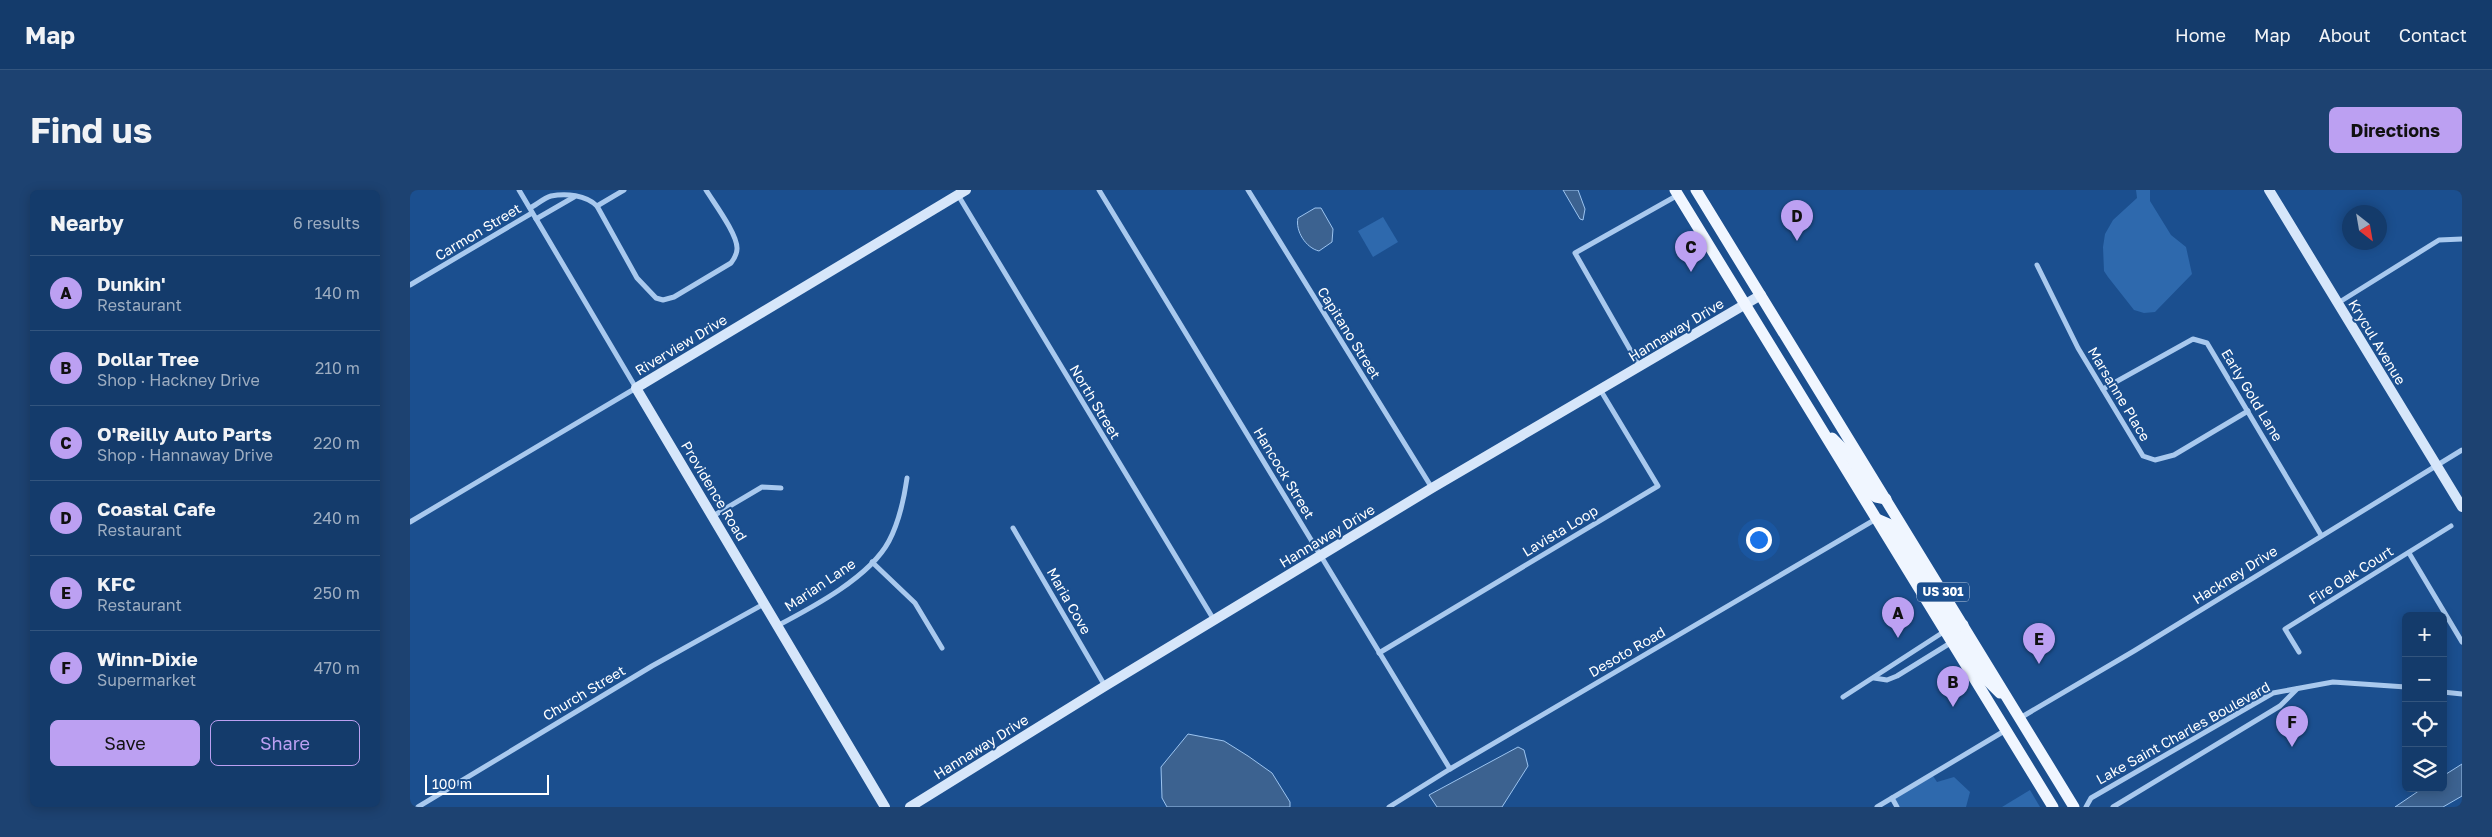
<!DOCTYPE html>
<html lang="en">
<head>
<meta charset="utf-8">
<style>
  :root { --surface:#143b6b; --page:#1d4271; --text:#f1f3f6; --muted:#9dadc1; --line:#33557e; --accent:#bca0f2 }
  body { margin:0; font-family:"Golos Text",sans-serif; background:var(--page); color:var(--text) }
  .controls { position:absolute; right:15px; bottom:15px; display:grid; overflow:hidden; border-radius:8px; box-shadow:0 2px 12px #0003 }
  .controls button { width:45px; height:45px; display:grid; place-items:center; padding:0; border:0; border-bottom:1px solid var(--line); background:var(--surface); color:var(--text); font:25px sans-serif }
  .compass { position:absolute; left:1932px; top:15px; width:45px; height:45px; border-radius:50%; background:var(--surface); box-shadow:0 2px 12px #0003; rotate:149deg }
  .scale { position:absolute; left:15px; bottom:12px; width:124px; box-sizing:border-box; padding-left:5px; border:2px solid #fff; border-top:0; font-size:14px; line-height:18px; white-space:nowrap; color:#fff; -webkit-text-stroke:4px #1b4f8f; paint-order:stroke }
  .you { position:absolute; left:1348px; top:349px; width:18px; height:18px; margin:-12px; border:4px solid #fff; border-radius:50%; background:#1a73e8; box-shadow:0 0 0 8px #1a73e833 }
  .badge { display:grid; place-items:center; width:32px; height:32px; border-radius:50%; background:var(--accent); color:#111; font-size:16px; font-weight:700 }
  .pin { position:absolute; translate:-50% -41px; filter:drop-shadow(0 1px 2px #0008) }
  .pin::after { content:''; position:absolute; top:26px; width:18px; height:15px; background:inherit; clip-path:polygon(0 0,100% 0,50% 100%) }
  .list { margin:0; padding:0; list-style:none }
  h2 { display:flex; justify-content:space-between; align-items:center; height:65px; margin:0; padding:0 20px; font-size:21px }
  h2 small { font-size:16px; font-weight:400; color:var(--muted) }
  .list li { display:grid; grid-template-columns:32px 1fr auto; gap:15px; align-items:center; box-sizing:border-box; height:75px; padding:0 20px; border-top:1px solid var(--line) }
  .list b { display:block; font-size:19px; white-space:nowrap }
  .list p { margin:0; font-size:16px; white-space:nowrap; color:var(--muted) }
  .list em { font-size:16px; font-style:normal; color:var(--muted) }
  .actions { display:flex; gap:10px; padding:15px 20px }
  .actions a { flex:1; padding:11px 0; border:1px solid var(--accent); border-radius:8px; text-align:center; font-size:18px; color:var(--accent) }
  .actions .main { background:var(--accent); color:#111 }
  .icon { flex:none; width:28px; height:28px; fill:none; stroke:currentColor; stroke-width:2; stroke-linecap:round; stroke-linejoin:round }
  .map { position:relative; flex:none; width:2052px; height:617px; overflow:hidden; border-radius:8px }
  header { display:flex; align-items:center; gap:30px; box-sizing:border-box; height:70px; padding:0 25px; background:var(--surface); border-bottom:1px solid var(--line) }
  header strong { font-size:24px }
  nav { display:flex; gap:28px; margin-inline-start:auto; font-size:18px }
  .intro { display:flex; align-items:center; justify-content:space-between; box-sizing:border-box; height:120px; padding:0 30px }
  h1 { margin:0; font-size:35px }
  .button { padding:12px 22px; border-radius:8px; background:var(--accent); color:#111; font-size:18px; font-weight:700 }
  main { display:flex; gap:30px; padding:0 30px }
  aside { flex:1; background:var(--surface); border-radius:8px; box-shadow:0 2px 12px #0003 }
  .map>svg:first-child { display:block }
  .green { fill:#2e69ad }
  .water { fill:#3c6290; stroke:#9cc4f0 }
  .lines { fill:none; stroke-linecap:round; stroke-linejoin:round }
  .street { stroke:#a9c9ee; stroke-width:5 }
  .secondary { stroke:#d6e6fa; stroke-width:10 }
  .primary { stroke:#f0f6ff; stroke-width:11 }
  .labels { text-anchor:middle; stroke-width:4; stroke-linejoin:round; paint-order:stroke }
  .shield { fill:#1b4f8f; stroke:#bbcadd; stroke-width:1 }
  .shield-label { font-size:12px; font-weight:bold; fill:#fff }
  .street-label { font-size:14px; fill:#fff; stroke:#1b4f8f }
</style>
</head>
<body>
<header>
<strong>Map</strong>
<nav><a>Home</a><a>Map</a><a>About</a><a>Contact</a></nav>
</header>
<div class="intro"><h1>Find us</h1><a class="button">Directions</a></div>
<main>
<aside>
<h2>Nearby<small>6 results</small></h2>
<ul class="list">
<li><span class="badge">A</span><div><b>Dunkin'</b><p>Restaurant</p></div><em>140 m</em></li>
<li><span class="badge">B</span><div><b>Dollar Tree</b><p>Shop · Hackney Drive</p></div><em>210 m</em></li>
<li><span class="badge">C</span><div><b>O'Reilly Auto Parts</b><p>Shop · Hannaway Drive</p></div><em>220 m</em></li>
<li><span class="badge">D</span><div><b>Coastal Cafe</b><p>Restaurant</p></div><em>240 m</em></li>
<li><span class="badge">E</span><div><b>KFC</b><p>Restaurant</p></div><em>250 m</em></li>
<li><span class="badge">F</span><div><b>Winn-Dixie</b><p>Supermarket</p></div><em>470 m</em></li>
</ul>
<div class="actions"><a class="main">Save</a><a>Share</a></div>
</aside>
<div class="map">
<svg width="2052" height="617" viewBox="0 0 2052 617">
  <rect width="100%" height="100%" fill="#1b4f8f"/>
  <g class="green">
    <path d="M1726,0H1740V11L1761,45L1776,57L1782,84L1745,122L1734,123L1724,120L1698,87L1694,81L1693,57L1695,44L1703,30L1727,8Z"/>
    <path d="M973,27L988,52L963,67L948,41Z"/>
    <path d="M1523,586L1527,592L1544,587L1560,602L1556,617H1488L1483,609Z"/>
    <path d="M1620,600L1630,617H1592Z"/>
  </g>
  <g class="water">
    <path d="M1153,0H1168L1175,19L1173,30L1170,29Z"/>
    <path d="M905,18H911L923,39L922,52L909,61C896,58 885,41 888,28Z"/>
    <path d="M778,544L814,551L838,566L862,583L880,612V617H757L752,608L751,577Z"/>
    <path d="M1108,557L1114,560L1118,576L1092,617H1027L1019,605Z"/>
    <path d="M2052,574V606L2033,617H1985L2013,598H2033V586Z"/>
  </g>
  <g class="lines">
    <g class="street">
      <path d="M689,0L1040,579"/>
      <path d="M838,0L1022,298"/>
      <path d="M548,5L804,430"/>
      <path d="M187,16L214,0"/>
      <path d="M120,18C126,15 134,8 141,6C156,3 176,5 187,16L227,88L246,108L253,110L264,107L321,73C324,69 327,64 327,59C328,45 304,13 296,0"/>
      <path d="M126,29L164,7"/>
      <path d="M1627,75L1668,158L1733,266L1745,270L1764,265L1838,221"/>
      <path d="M0,95L122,23"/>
      <path d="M1928,113L2029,50L2052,49"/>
      <path d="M1230,177L1165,63L1268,5"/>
      <path d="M1693,199L1783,149L1797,153L1911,345"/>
      <path d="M303,326L352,297L371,298"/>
      <path d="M0,332L226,198L109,0"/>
      <path d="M603,338L695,496"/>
      <path d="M1999,363L2052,452"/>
      <path d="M462,372L505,413L532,458"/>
      <path d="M367,436C403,417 460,387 479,351C489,332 494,309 497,288"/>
      <path d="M1889,462L1875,439L2041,336"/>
      <path d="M969,463L1248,296L1191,201"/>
      <path d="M1464,488L1477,490L1487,486L1542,452"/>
      <path d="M2033,502L2052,504"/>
      <path d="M1433,507L1535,441"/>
      <path d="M1610,528L1724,461L2052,260"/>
      <path d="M1482,608L1487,617"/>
      <path d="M8,617L242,476L354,414"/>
      <path d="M979,617L1040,579L1466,329"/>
      <path d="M1467,617L1596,540"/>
      <path d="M1676,617L1681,608L1863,503L1923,492L1996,497"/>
      <path d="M1703,617L1870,516L1887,499"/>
    </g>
    <g class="secondary">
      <path d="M1859,0L2052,317"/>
      <path d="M475,617L226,198L556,0"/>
      <path d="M500,617L695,496L1022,298L1351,105"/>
    </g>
    <g class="primary">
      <path d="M1265,0L1643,617"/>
      <path d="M1286,0L1664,617"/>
      <path d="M1422,248L1440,266L1462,304L1466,307L1476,309"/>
      <path d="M1467,329L1481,335L1514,389L1528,402"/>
      <path d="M1518,398L1543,435L1547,437L1553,435"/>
      <path d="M1535,441L1545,443L1550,448L1576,489L1590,503"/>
    </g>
  </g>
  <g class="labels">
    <rect class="shield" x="1507" y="392.5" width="52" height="19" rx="4"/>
    <g class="shield-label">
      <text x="1533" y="406">US 301</text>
    </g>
    <g class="street-label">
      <text transform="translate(68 42) rotate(-31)" y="5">Carmon Street</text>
      <text transform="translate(1266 140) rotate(-31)" y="5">Hannaway Drive</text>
      <text transform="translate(939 143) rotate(58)" y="5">Capitano Street</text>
      <text transform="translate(1967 152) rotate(59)" y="5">Krycul Avenue</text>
      <text transform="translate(271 155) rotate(-31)" y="5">Riverview Drive</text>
      <text transform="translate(1709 204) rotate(59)" y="5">Marsanne Place</text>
      <text transform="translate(1842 205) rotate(59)" y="5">Early Gold Lane</text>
      <text transform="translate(685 212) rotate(59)" y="5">North Street</text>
      <text transform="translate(874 283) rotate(59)" y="5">Hancock Street</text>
      <text transform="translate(304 301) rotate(59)" y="5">Providence Road</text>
      <text transform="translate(1150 341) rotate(-31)" y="5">Lavista Loop</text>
      <text transform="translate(917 346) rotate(-31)" y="5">Hannaway Drive</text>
      <text transform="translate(1825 385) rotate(-32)" y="5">Hackney Drive</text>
      <text transform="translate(1941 385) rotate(-32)" y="5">Fire Oak Court</text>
      <text transform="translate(410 395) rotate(-34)" y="5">Marian Lane</text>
      <text transform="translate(659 411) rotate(60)" y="5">Maria Cove</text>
      <text transform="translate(1217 462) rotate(-30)" y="5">Desoto Road</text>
      <text transform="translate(174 503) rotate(-31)" y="5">Church Street</text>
      <text transform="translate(1773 543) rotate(-29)" y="5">Lake Saint Charles Boulevard</text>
      <text transform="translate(571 557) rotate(-32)" y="5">Hannaway Drive</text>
    </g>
  </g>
</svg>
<div class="controls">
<button>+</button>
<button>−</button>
<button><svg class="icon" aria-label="locate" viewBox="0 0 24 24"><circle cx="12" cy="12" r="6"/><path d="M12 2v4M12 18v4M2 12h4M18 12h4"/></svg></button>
<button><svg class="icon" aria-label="layers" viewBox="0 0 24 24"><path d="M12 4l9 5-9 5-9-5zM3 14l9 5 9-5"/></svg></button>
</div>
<svg class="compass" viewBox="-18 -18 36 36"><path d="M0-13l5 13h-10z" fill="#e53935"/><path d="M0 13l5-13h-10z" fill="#9dadc1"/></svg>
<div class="scale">100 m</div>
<div class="you"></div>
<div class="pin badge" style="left:1488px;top:448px">A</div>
<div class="pin badge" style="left:1543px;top:517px">B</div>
<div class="pin badge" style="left:1281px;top:82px">C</div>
<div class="pin badge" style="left:1387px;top:51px">D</div>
<div class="pin badge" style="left:1629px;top:474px">E</div>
<div class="pin badge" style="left:1882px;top:557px">F</div>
</div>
</main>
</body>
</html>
